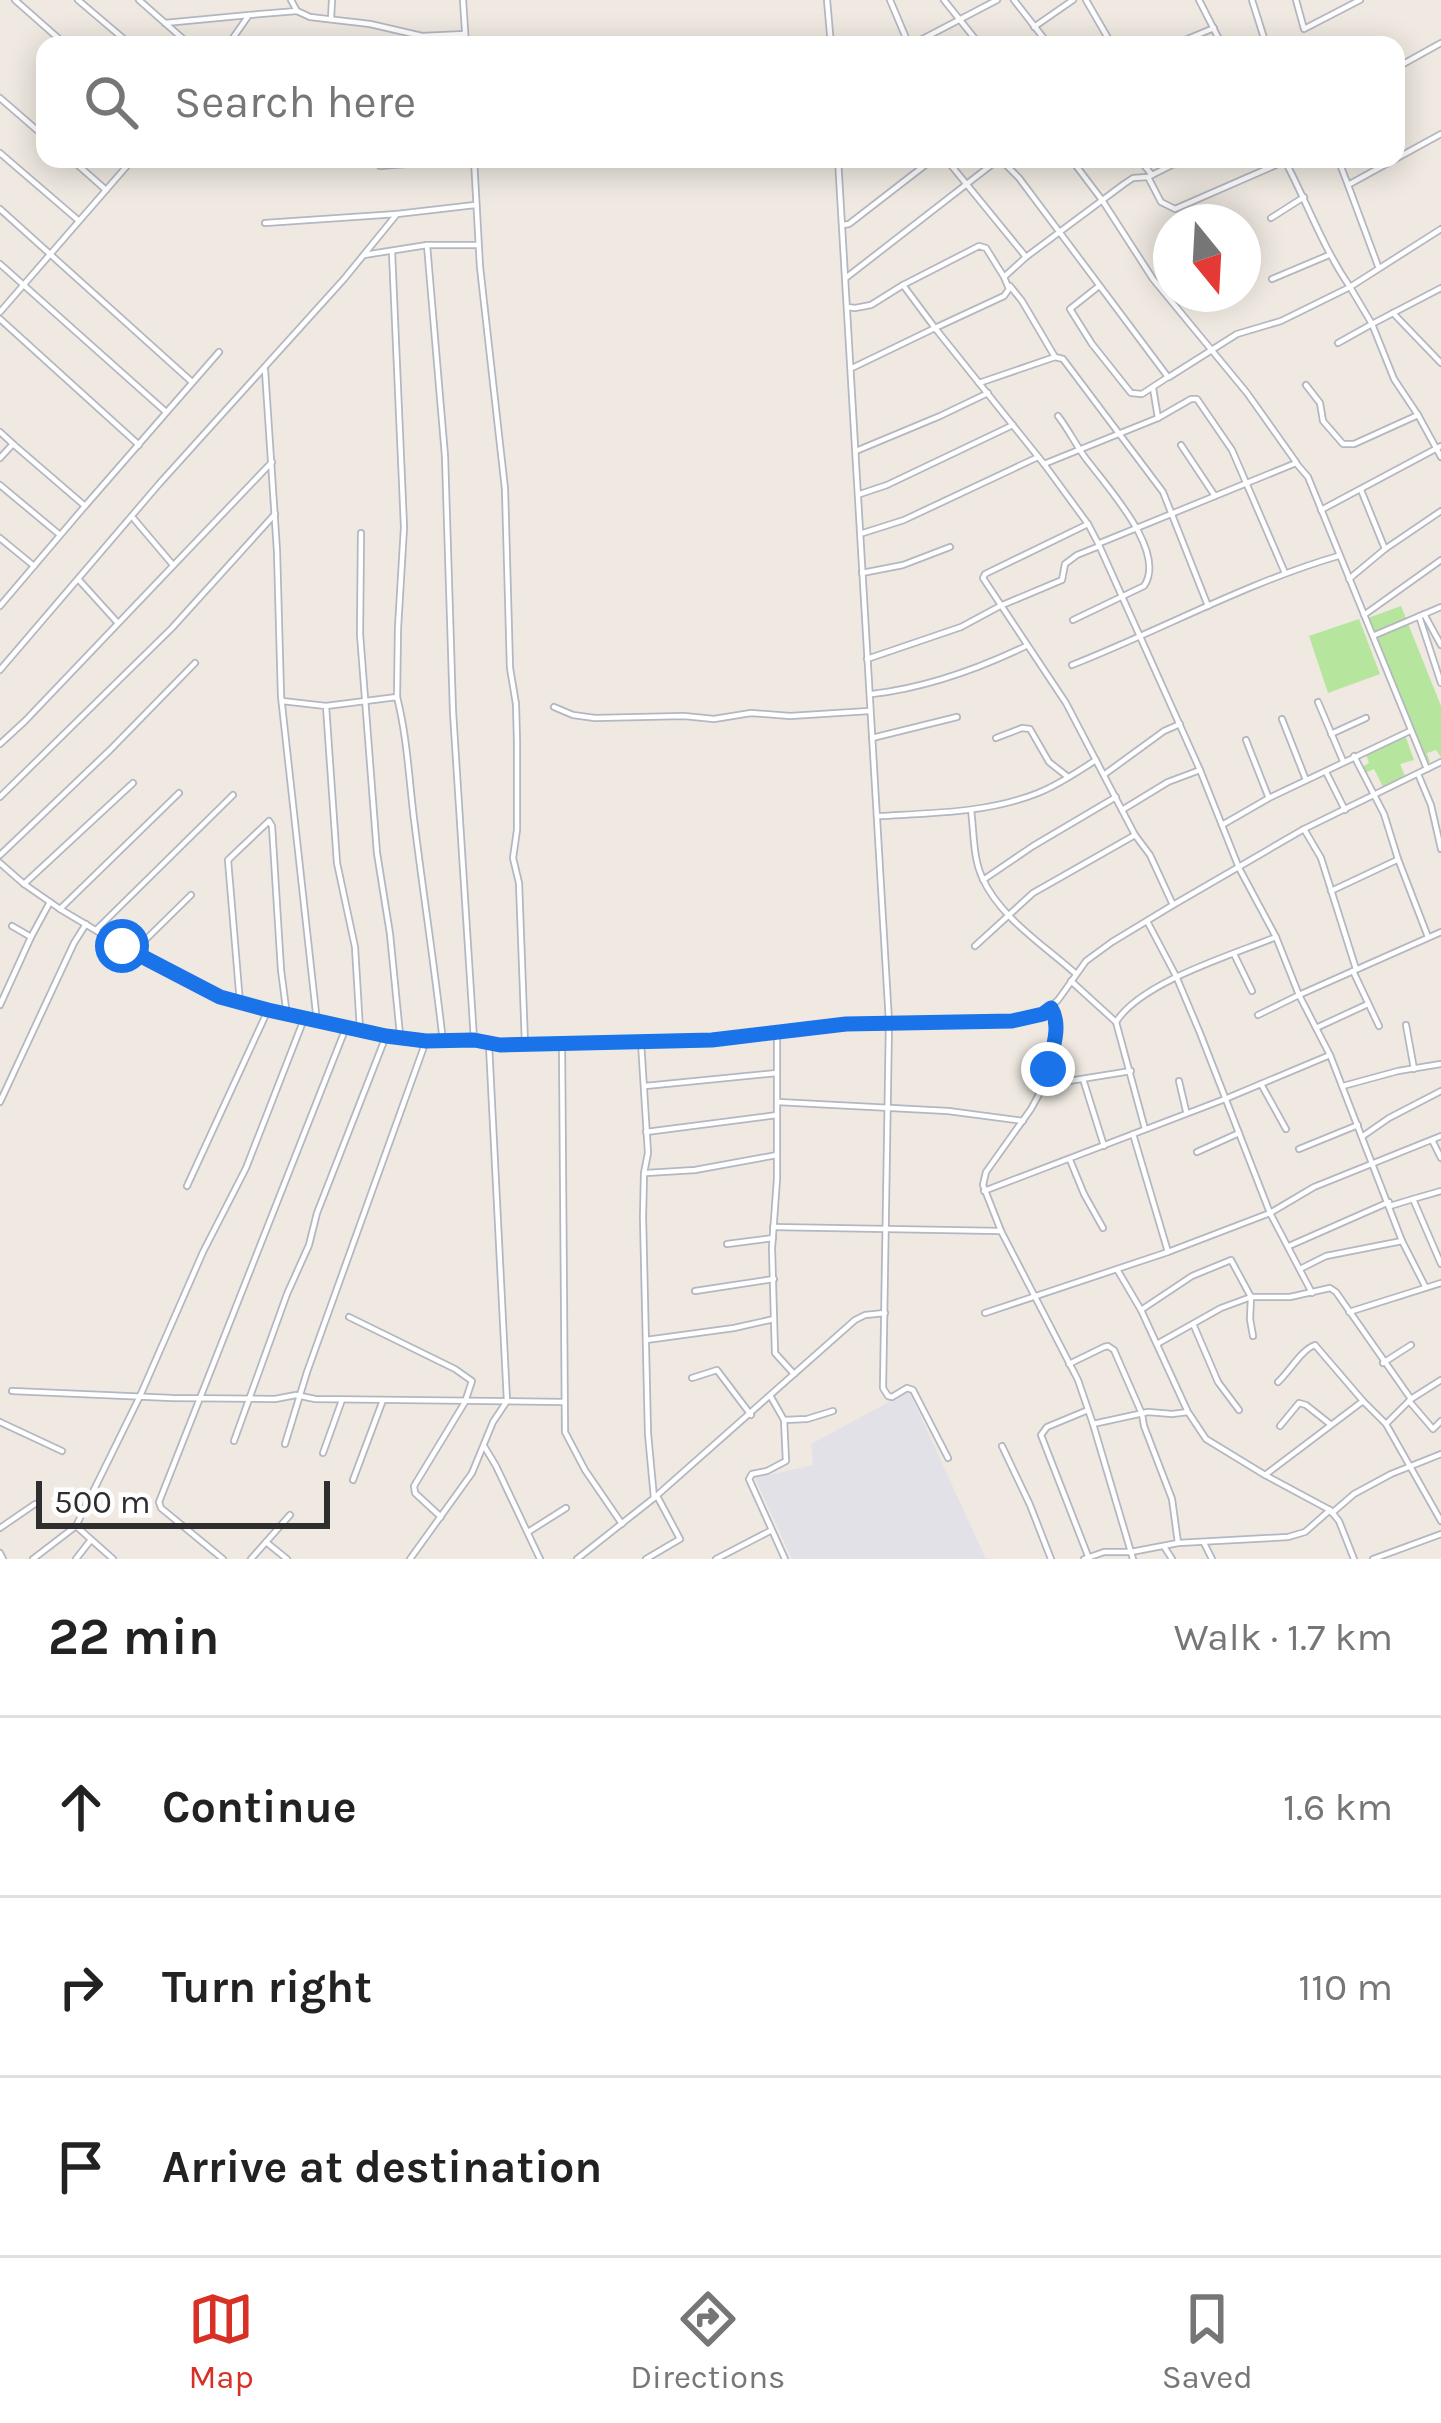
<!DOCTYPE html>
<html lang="en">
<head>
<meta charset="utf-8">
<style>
  :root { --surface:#fff; --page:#f6f6f6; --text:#222; --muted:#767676; --line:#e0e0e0; --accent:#d93025 }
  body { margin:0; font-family:Karla,sans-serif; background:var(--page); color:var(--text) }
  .compass { position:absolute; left:1153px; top:204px; width:108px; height:108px; border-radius:50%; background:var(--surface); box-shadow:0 6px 30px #0003; rotate:162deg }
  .scale { position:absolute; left:36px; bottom:30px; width:294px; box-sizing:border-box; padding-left:12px; border:6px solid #2e2e2e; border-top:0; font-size:33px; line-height:42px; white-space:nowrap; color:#2e2e2e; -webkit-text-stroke:9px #fff; paint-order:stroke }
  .stop { position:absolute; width:36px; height:36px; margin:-27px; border:9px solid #1a73e8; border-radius:50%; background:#fff }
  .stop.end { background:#1a73e8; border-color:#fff; box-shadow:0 3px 12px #0008 }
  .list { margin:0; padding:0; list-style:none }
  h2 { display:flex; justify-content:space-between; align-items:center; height:156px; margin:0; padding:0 48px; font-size:51px }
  h2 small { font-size:39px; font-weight:400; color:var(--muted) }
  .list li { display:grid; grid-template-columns:78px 1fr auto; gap:36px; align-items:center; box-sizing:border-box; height:180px; padding:0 48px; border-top:3px solid var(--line) }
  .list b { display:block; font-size:45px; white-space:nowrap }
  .list em { font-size:39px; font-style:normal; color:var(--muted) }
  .icon { flex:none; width:66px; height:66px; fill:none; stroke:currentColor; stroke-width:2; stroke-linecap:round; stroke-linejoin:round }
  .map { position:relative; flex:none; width:1441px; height:1559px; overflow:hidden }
  .search { position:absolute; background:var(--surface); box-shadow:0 6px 30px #0003; left:36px; right:36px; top:36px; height:132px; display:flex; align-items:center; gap:30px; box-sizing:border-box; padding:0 42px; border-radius:24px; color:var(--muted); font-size:45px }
  .sheet { height:696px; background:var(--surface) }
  nav { display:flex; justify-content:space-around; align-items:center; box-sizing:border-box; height:168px; border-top:3px solid var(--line); background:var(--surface); font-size:33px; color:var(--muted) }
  nav a { display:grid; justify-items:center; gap:6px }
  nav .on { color:var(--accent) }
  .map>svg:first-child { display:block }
  .industrial { fill:#e3e1e8 }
  .green { fill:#b6e59e }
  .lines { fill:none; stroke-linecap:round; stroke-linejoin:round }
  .minor-casing { stroke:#b4b7c1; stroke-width:8 }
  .minor { stroke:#fff; stroke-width:4.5 }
  .route { stroke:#1a73e8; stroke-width:15 }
</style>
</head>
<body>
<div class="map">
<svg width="1441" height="1559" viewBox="0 0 1441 1559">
  <rect width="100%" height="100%" fill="#efe9e1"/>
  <path class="industrial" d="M909,1391L986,1559H792L755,1478L813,1465L811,1444Z"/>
  <g class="green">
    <path d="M1401,606L1441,706V757L1436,750L1427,753L1430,762L1424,764L1368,618Z"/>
    <path d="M1359,619L1380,674L1328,693L1309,636Z"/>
    <path d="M1405,735L1414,760L1400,764L1406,778L1384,789L1374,769L1365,773L1362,767L1369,763L1366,754Z"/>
  </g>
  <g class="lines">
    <defs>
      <g id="minor">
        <path d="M15,0L66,45"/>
        <path d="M78,0L131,45"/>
        <path d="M139,0L190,45"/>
        <path d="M291,0L297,11L310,17L370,24L422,36L465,34"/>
        <path d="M463,0L466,45"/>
        <path d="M827,0L831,45"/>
        <path d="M890,0L909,45"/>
        <path d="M944,0L980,45"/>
        <path d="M1014,0L1049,45"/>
        <path d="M1086,0L1112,45"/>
        <path d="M1199,0L1222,45"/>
        <path d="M1252,0L1264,38"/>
        <path d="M1296,0L1304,29L1360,0"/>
        <path d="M331,19L332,0"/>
        <path d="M165,23L249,15"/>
        <path d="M1034,27L1073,0"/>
        <path d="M228,45L249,15L297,11"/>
        <path d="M911,45L997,0"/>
        <path d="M1173,45L1214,28"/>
        <path d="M1396,68L1441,43"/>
        <path d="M0,98L45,137"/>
        <path d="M0,153L78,220"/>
        <path d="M71,159L106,190"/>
        <path d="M474,159L480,267L505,489L510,668L516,704L517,741V830L513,858L519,883L525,1044"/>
        <path d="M838,159L889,1022L883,1388L888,1396L892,1397L907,1388L913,1390L948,1458"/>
        <path d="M946,159L1026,257"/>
        <path d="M1000,159L1019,178L1168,377L1142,394L1131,393L1092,344L1070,309L1099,286"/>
        <path d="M1071,159L1102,200L1153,279L1247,393L1296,462"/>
        <path d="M1139,159L1152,175L1184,159"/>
        <path d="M1284,159C1307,202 1322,246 1350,287L1441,229"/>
        <path d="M1338,159L1348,185"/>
        <path d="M380,166L471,159"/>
        <path d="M1152,175L1148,177L1161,202L1175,209L1285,161"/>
        <path d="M0,209L192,382"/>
        <path d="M1271,218L1304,197"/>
        <path d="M265,223L397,214"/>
        <path d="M843,225L849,224L933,159"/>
        <path d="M427,245L445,456L453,712L474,1040"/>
        <path d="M392,252L404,527L398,628L397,697"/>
        <path d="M364,255L427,245H477"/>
        <path d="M0,264L166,412"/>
        <path d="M1378,266L1348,185L1441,134"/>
        <path d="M847,277L999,159"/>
        <path d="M1272,279L1329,255"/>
        <path d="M903,285L935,328L1004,296L1009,289L1004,277L1026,257L1124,184L1133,178L1148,177"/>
        <path d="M1010,286L1022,301L1055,357"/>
        <path d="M847,307L855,308L871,305L903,285L979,246L986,248L1004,277"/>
        <path d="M0,312L133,159"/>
        <path d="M1393,313L1441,363"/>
        <path d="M0,319L139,445"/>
        <path d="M1338,343L1372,324L1394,379L1418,415L1441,457"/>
        <path d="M852,368L935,328L1044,464L1158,418L1191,399H1197L1232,450L1285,573"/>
        <path d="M265,370L277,551L281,696L317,1022"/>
        <path d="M1169,377L1237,334L1281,321L1350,287L1372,324L1441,288"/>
        <path d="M979,383L1055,357L1063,359L1163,492L1208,606"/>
        <path d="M1306,385L1320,403L1323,421L1343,444H1354L1418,415"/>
        <path d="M1153,388L1158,418"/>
        <path d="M1058,416C1068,429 1075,443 1084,456C1105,485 1168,551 1144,586L1073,620"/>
        <path d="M0,432L13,444L0,458"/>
        <path d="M13,444L85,506L219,352"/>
        <path d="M1181,445L1215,496"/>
        <path d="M856,451L940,416L988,393"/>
        <path d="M1044,464L1088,524L1098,543L1200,770L1239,868L1276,937L1299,995L1441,932"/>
        <path d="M0,485L60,535"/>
        <path d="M1361,490L1385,549"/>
        <path d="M860,494L887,485L1013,425"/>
        <path d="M1321,510L1441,446"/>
        <path d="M134,519L173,565"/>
        <path d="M1088,524L985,574L983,578L1066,703L1135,835L1150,855L1173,905"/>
        <path d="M361,533L360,634L377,853L390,934L400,1035"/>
        <path d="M863,533L904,520L1038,457"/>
        <path d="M0,538L34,566"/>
        <path d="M1100,543L1296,463L1308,477L1427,769"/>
        <path d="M862,573L903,565L950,547"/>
        <path d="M1349,579L1385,549L1441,511"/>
        <path d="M79,580L117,622"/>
        <path d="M0,606L85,506"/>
        <path d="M1424,614L1441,645"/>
        <path d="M1364,615L1441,560"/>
        <path d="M1419,616L1441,683"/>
        <path d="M1375,635L1441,607"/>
        <path d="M867,659L961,627L1000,606L1062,580L1065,564L1077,555L1097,547"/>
        <path d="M1072,665C1161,630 1246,583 1338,556"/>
        <path d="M0,670L159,484L344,279L397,214L475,205"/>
        <path d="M872,694C925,688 978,669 1026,646"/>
        <path d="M282,701L326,706L337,863L355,947L360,1030"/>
        <path d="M1318,702L1343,761"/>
        <path d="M326,706L397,697C408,741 409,783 415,827C424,899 435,970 443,1042"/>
        <path d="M554,707L573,715L595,718L684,716L714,719L751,713L790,716L869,711"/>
        <path d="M1282,719L1306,780"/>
        <path d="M1331,734L1366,718"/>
        <path d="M872,738L957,717"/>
        <path d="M996,738L1022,728L1030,729L1049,762L1068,777"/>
        <path d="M1246,740L1268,796"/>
        <path d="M0,744L25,721L272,462"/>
        <path d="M1354,756L1384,814L1398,859L1428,937"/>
        <path d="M1326,772L1345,810"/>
        <path d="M1105,774L1164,731L1180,724"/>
        <path d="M1418,774L1431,805L1441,849"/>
        <path d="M0,797L172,628L275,514"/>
        <path d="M971,810C974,832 973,858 982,877C999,917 1045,946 1076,974"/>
        <path d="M1122,810L1168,782L1200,770"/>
        <path d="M879,816C932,813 988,813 1038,793C1059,785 1077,772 1096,760"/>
        <path d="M1222,825L1269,798L1410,731"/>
        <path d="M1304,829L1321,858L1356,969"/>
        <path d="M0,855L110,750L195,663"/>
        <path d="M0,863L24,884L60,909L122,946L221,997L287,1016L386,1036L426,1041L474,1040L500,1045L641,1042L712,1040L846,1024L1012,1021L1043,1014L1058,1000L1086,961L1112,942L1173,905L1304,829L1441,762"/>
        <path d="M983,880L1033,846L1116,797"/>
        <path d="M24,884L133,783"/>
        <path d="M1331,891L1397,860"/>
        <path d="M60,909L179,793"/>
        <path d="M1147,921L1176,976L1200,1033L1270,1213L1312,1293"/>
        <path d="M12,926L31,937"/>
        <path d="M96,930L233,795"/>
        <path d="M975,946L1033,893L1135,835"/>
        <path d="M133,952L191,895"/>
        <path d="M1234,954L1252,991"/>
        <path d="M1353,971L1379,1026"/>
        <path d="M1071,981L1116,1022L1145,1129"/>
        <path d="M240,1003L228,860L269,821L272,826L281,970L287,1016"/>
        <path d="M0,1005L31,937L50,902"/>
        <path d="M1051,1008L1056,1020V1030L1044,1085L1031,1109L986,1172L983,1185L1001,1231L1078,1380L1093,1424"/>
        <path d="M1258,1015L1299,995L1330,1055L1402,1241L1425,1286"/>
        <path d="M1116,1022C1141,982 1232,955 1276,937"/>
        <path d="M1406,1025L1414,1069"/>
        <path d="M1316,1028L1368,1004"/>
        <path d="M562,1043L565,1432L585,1470L622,1524"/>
        <path d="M1083,1079L1104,1146"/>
        <path d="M1179,1081L1186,1111"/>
        <path d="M1261,1084L1286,1129"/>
        <path d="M1044,1085L1131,1071"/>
        <path d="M645,1086L777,1073"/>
        <path d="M1343,1086L1398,1071L1441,1064"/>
        <path d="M0,1102L74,943L86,924"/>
        <path d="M778,1102L948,1111L1023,1121"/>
        <path d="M646,1132L777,1115"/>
        <path d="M1133,1134L1168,1252"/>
        <path d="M1363,1136L1389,1118L1441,1091"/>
        <path d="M1432,1140L1441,1158"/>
        <path d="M1299,1149L1358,1125"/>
        <path d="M1197,1152L1239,1133"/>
        <path d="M1070,1160L1084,1194L1103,1228"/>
        <path d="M646,1173L695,1170L777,1155"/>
        <path d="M187,1186L268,1010"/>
        <path d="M984,1191L1225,1099L1330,1055"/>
        <path d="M1413,1199L1441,1191"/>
        <path d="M1390,1206L1413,1199L1441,1264"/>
        <path d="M773,1227L1001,1231"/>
        <path d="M727,1244L773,1238"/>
        <path d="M1289,1246L1389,1202"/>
        <path d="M1300,1269L1326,1256L1402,1241"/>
        <path d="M1118,1271L1141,1310L1187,1410"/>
        <path d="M695,1291L774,1279"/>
        <path d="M1141,1310L1192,1276L1231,1260L1251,1297L1250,1319L1253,1336"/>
        <path d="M1349,1312L1441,1283"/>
        <path d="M985,1313L1168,1252L1270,1213L1314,1187L1441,1136"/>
        <path d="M349,1317L455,1369L472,1381L465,1402L414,1486L415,1493L441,1517"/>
        <path d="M774,1319L772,1248L777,1179V1032"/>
        <path d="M1194,1326L1218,1382L1239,1410"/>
        <path d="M646,1340L734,1328L774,1319L775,1353L794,1374"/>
        <path d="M1157,1344L1221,1308L1251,1297H1290L1330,1288L1336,1292L1411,1399"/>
        <path d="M1383,1363L1411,1345"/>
        <path d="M1069,1364L1104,1347L1108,1346L1114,1350L1142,1414L1144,1426L1172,1499L1178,1543"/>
        <path d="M692,1378L717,1370L751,1415"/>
        <path d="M1278,1382C1290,1371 1301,1350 1315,1345L1363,1401"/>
        <path d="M12,1391L172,1398L275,1399L296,1395L315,1399L564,1402"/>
        <path d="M771,1397L784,1420L786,1461L767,1471L752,1474L749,1479L785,1559"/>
        <path d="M1409,1401L1433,1429L1441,1421"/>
        <path d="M1088,1410L1047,1427L1041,1435L1088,1556"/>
        <path d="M784,1420L807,1419L833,1411"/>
        <path d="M0,1422L62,1451"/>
        <path d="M1386,1424L1411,1399L1441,1380"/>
        <path d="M1280,1426L1299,1403L1306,1405L1330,1424"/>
        <path d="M234,1441L287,1294L309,1245L317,1213L386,1036"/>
        <path d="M285,1444L307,1372L426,1041"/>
        <path d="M484,1446L496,1466L540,1559"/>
        <path d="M1002,1446L1030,1505L1051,1559"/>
        <path d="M323,1453L342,1400"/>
        <path d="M353,1480L383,1400"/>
        <path d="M654,1498L855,1320L865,1315L885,1313"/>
        <path d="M1332,1513L1354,1494L1391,1474L1441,1454"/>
        <path d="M76,1526L113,1559"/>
        <path d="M0,1528L35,1504"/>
        <path d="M528,1532L566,1508"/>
        <path d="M266,1542L287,1559"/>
        <path d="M1204,1543L1212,1559"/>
        <path d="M1165,1548L1172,1559"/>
        <path d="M0,1553L3,1559"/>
        <path d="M33,1559L76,1526L114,1449L140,1396L203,1252L246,1168L304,1019"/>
        <path d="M76,1559L90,1541"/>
        <path d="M223,1559L161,1508L159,1502L345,1030"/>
        <path d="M251,1559L290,1515"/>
        <path d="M410,1559L472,1473L493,1422L507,1401L489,1045"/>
        <path d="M577,1559L654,1498L648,1434L643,1217L644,1173L648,1153L641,1042"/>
        <path d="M646,1559L680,1539L657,1496"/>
        <path d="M716,1559L770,1531"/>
        <path d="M1084,1559L1104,1552H1131L1178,1543L1288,1537L1305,1532L1330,1510"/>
        <path d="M1133,1559L1093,1424L1148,1412L1172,1414L1188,1412L1206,1439L1265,1475"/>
        <path d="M1354,1559L1339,1521L1330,1510L1265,1475L1363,1401L1386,1424L1441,1521"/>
        <path d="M1373,1559L1441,1534"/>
      </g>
    </defs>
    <use href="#minor" class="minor-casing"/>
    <use href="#minor" class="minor"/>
  </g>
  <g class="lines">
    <path class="route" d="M122,946L220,997L268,1010L386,1036L426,1041L474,1040L500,1045L712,1040L846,1024L1012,1021L1043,1014L1051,1008C1062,1026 1052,1050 1048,1069"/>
  </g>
</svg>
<svg class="compass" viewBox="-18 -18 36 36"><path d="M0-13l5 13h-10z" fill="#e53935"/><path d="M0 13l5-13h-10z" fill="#767676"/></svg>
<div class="scale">500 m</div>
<div class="stop" style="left:122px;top:946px"></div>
<div class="stop end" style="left:1048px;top:1069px"></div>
<div class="search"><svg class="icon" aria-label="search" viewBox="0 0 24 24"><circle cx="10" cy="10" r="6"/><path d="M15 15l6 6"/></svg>Search here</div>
</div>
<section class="sheet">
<h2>22 min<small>Walk · 1.7 km</small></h2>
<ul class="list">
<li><svg class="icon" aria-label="ahead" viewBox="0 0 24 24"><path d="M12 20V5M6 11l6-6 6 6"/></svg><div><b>Continue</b></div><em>1.6 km</em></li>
<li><svg class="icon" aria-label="right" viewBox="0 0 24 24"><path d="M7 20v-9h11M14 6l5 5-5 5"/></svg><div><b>Turn right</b></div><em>110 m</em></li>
<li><svg class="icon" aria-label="arrive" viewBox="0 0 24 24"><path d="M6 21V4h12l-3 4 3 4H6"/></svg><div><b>Arrive at destination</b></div></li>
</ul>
</section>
<nav>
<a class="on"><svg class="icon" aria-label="map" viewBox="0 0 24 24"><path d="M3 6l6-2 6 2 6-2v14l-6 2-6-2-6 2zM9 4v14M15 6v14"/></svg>Map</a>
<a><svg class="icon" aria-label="directions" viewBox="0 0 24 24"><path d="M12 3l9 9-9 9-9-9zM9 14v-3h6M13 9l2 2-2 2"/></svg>Directions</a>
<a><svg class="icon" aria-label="saved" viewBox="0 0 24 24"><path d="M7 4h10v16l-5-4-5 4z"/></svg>Saved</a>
</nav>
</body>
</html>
